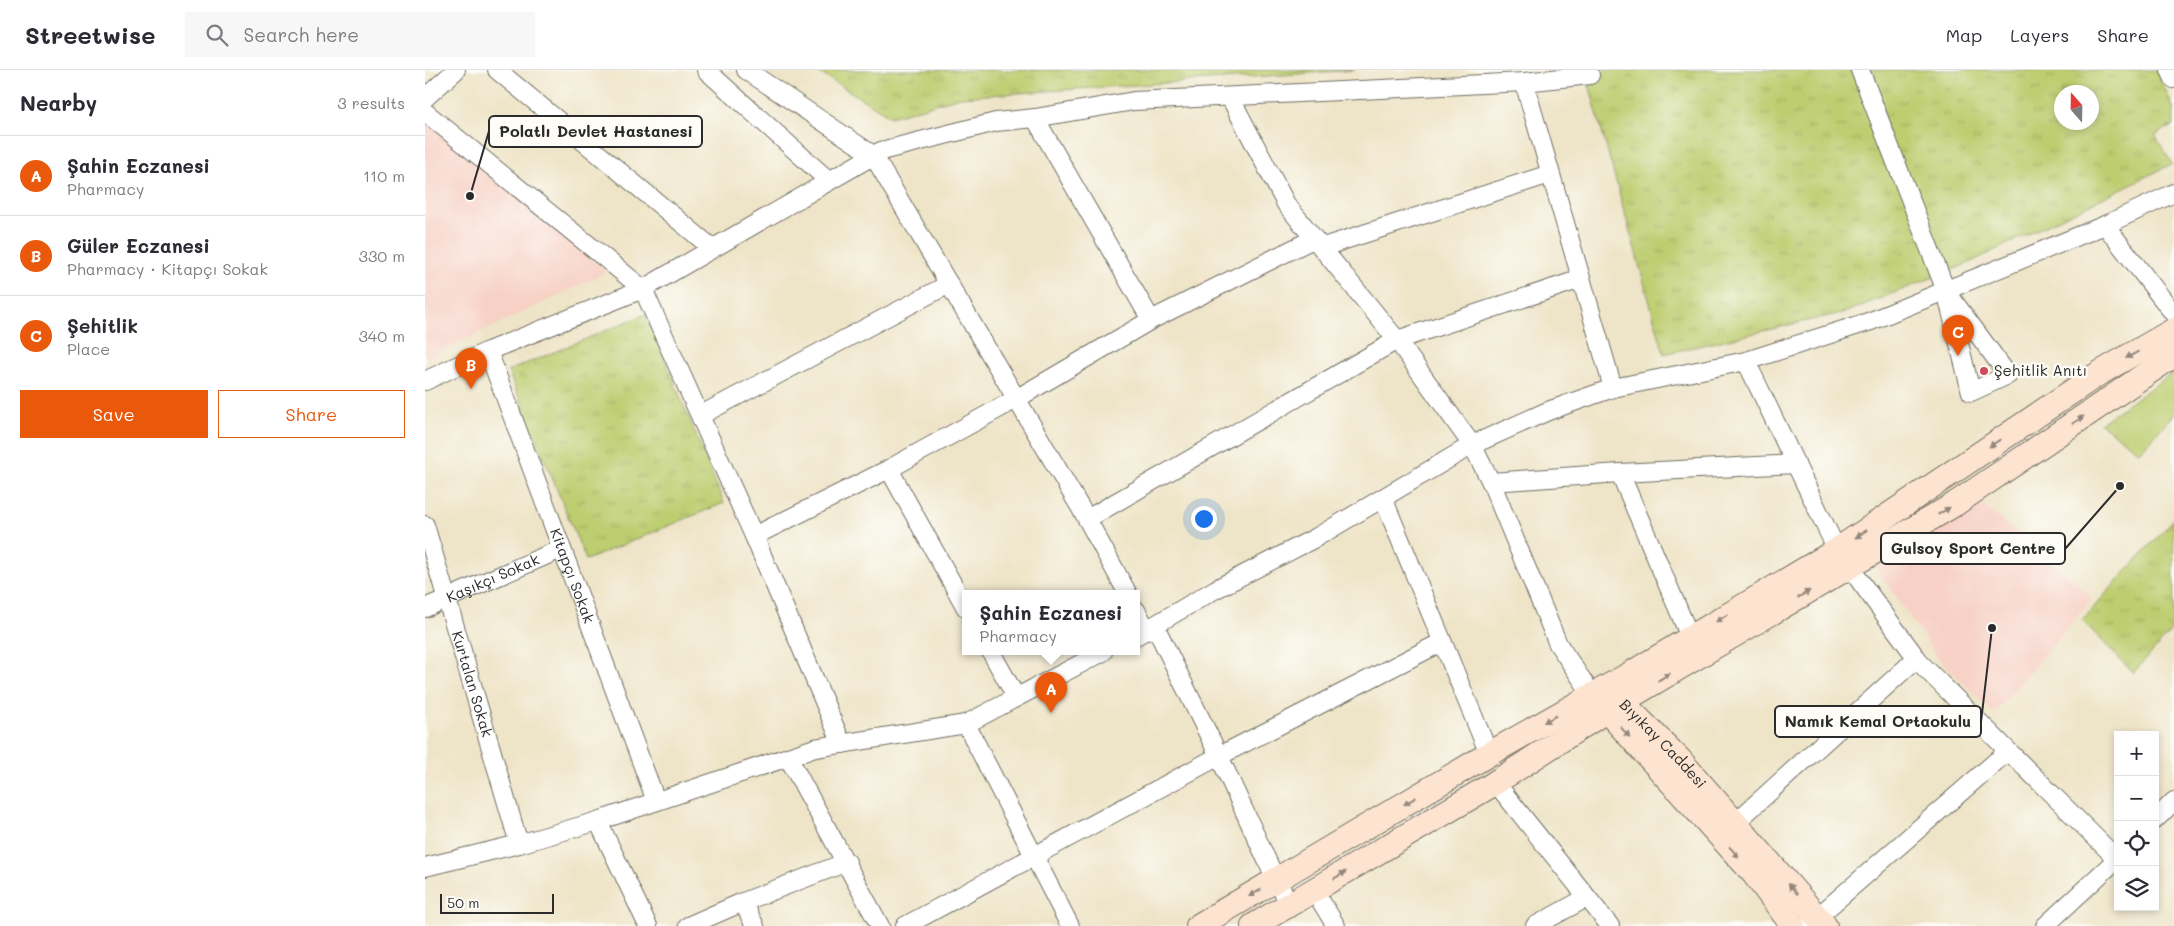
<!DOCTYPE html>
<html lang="en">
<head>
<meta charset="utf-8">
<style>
  :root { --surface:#fff; --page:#f7f7f7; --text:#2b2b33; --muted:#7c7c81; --line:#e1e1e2; --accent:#ea580c }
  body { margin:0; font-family:Mali,sans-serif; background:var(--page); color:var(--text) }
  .controls { position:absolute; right:15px; bottom:15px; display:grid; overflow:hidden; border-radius:0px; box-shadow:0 2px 8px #0003 }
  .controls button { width:45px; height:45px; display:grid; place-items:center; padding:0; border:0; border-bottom:1px solid var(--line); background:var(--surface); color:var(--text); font:25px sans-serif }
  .compass { position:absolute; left:1629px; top:15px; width:45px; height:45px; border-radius:50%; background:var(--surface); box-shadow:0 2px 8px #0003; rotate:340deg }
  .scale { position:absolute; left:15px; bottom:12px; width:114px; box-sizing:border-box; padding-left:5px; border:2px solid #2b2b2b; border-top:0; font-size:14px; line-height:18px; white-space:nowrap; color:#2b2b2b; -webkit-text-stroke:4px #fdfcf7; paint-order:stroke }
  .you { position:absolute; left:778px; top:448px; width:18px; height:18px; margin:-12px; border:4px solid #fff; border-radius:50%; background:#1a73e8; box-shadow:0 0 0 8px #1a73e833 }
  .badge { display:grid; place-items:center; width:32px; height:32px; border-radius:50%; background:var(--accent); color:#fff; font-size:16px; font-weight:700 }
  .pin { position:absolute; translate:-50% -41px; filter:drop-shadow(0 1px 2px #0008) }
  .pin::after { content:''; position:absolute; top:26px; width:18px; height:15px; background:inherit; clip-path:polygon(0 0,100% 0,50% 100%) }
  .popup { position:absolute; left:537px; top:520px; width:178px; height:65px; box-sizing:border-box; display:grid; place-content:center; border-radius:0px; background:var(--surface); filter:drop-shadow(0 1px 4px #0005); font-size:16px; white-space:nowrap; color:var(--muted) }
  .popup b { font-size:19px; color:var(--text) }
  .popup::after { content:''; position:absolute; left:50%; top:100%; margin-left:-10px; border:10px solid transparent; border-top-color:var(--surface) }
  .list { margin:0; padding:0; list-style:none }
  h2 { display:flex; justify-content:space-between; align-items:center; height:65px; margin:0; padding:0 20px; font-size:21px }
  h2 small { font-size:16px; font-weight:400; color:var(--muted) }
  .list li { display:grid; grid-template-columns:32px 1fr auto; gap:15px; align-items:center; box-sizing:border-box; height:80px; padding:0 20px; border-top:1px solid var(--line) }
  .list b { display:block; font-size:19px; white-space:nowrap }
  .list p { margin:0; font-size:16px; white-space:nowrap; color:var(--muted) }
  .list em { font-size:16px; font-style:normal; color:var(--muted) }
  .actions { display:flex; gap:10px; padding:15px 20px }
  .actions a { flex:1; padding:11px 0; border:1px solid var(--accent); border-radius:0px; text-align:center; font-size:18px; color:var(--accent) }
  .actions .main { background:var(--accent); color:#fff }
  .icon { flex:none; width:28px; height:28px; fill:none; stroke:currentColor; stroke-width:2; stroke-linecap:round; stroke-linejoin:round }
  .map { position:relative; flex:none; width:1749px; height:856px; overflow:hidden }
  header { display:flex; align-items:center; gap:30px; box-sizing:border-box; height:70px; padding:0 25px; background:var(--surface); border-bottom:1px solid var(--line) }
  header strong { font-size:24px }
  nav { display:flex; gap:28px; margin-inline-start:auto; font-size:18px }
  .search { width:350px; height:45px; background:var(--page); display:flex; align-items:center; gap:12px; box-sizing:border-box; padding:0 18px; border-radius:0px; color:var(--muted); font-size:19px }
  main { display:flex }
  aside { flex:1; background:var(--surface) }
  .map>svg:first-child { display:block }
  .built { fill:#f7d1c6 }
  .green { fill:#bdcd70; stroke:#747c4e }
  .park { fill:url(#park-tufts); stroke:#747c4e; fill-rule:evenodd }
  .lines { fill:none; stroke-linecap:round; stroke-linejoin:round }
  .street-casing { stroke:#6f6c62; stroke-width:20 }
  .secondary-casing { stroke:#6f6c62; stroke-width:26 }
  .street { stroke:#fff; stroke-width:18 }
  .secondary { stroke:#fde4d0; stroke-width:24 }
  .oneway { fill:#94887e }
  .poi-dot { fill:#d1495b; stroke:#fdfcf7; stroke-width:2 }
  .labels { text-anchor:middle; stroke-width:4.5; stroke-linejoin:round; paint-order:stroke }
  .poi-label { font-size:15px; fill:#2b2b2b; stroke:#fdfcf7; text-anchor:start }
  .street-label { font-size:15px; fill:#2b2b2b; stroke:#fdfcf7 }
  .leader { fill:none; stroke:#2b2b2b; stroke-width:2 }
  .callout-dot { fill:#2b2b2b; stroke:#fdfcf7; stroke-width:2 }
  .callout { fill:#fdfcf7; stroke:#2b2b2b; stroke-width:2 }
  .callout-label { font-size:16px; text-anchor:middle; font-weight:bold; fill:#2b2b2b }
</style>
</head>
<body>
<header>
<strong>Streetwise</strong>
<div class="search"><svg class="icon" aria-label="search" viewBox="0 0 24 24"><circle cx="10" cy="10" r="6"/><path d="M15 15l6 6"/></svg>Search here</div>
<nav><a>Map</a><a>Layers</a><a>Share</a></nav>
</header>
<main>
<aside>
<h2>Nearby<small>3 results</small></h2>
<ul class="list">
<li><span class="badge">A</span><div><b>Şahin Eczanesi</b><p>Pharmacy</p></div><em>110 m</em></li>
<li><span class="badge">B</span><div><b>Güler Eczanesi</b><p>Pharmacy · Kitapçı Sokak</p></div><em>330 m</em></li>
<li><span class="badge">C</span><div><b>Şehitlik</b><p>Place</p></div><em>340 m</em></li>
</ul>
<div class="actions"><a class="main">Save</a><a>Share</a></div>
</aside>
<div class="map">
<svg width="1749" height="856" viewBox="0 0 1749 856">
  <defs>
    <pattern id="park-tufts" width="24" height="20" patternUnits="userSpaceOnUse" patternTransform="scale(1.25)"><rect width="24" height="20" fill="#bdcd70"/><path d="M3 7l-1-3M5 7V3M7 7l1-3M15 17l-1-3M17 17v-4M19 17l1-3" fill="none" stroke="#a3b061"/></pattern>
  </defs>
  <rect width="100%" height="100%" fill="#fdfcf7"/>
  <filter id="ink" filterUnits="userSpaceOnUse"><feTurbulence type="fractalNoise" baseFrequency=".02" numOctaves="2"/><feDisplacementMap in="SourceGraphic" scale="10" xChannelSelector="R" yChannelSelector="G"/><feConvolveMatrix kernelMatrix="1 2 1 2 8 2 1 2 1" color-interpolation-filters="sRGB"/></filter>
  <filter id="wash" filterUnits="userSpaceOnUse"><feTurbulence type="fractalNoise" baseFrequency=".0096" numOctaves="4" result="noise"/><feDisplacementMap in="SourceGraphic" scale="20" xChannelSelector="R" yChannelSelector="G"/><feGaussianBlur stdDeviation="1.12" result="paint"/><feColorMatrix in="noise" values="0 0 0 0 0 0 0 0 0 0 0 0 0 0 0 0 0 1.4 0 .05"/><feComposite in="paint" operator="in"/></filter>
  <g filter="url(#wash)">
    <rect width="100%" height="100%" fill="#eee4c7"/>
    <g class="built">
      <path d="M0,49L182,202L0,289Z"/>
      <path d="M1555,432L1668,528L1569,643L1513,588L1449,495Z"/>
    </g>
    <path class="green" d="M1749,302V345L1714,382L1675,353Z"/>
    <g class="park">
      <path d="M390,0H930L535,27L466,47Z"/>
      <path d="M1160,0H1731L1749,39V55L1730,65L1747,94L1542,194L1421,242L1239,284ZM1636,22H1666V52H1636Z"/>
      <path d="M221,244L299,433L161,490L83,301Z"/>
      <path d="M1749,449V558L1708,603L1657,550Z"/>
    </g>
  </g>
  <g filter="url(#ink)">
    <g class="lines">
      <defs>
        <g id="street">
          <path d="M72,0L287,178"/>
          <path d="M281,0L404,111"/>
          <path d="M321,0L448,85L662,449L703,524"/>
          <path d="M1435,0L1521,221L1546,322L1583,305L1521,221"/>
          <path d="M1745,0L1749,9"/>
          <path d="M1099,12L1188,318"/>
          <path d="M805,27L861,134L972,270L1047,375L1066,412L1133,574L1168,626"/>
          <path d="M0,28L31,0"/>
          <path d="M0,42L218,219L329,466L417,674"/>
          <path d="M610,48L726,250"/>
          <path d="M1680,155L1749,244"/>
          <path d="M898,177L1125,104"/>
          <path id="s1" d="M63,281L231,731"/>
          <path d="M1321,291L1412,480L1496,594L1692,789"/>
          <path d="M0,311L63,281L218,219L456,81L571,52L610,48L709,31L1099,12L1165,5"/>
          <path d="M276,345L524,214"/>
          <path d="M464,399L541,538"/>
          <path d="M1195,403L1265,567"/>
          <path d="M1066,412L1195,403L1371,394"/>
          <path d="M958,428L1064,684"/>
          <path d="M662,449L972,270L1156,209"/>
          <path id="s2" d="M0,455L94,774"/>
          <path d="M329,466L464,399L591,329L726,250L888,169"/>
          <path id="s3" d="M0,538L136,479"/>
          <path d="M711,540L722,561"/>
          <path d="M730,556L794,686L851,810L865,834"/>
          <path d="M711,566L791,519L892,467L1047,375L1123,341L1188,318L1321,291L1446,251L1680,155L1749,123"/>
          <path d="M566,582L591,627"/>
          <path d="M541,654L645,856"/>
          <path d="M363,687L455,856"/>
          <path d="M1070,712L1185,856"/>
          <path d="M1730,750L1749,731"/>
          <path d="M173,751L223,856"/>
          <path d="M1310,753L1492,588"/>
          <path d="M0,797L94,774L173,751L390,678L541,654L678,582"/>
          <path d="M889,820L911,856"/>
          <path d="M318,832L330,856"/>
          <path d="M263,856L318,832L422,792"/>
          <path d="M480,856L794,686L1017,572"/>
          <path d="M1110,856L1161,828"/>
          <path d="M1382,856L1583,681"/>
          <path d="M1620,856L1693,788"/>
        </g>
        <g id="secondary">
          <path id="s4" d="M1182,628L1197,632L1255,690L1400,856"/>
          <path d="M1171,629L1329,804L1368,856"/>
          <path d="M773,856L1064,684L1205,604L1412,480L1673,304L1749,260"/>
          <path d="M828,856L1065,716L1181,641L1530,434L1749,285"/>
        </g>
      </defs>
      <use href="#street" class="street-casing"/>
      <use href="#secondary" class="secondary-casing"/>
      <use href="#street" class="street"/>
      <use href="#secondary" class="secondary"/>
    </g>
    <defs><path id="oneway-solid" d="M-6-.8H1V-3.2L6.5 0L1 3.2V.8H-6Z" transform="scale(1.25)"/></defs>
    <g class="oneway">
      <use href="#oneway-solid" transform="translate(1707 285) rotate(152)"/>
      <use href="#oneway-solid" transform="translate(1653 350) rotate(-34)"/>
      <use href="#oneway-solid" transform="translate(1570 373) rotate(146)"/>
      <use href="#oneway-solid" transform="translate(1519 441) rotate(-31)"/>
      <use href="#oneway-solid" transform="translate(1436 464) rotate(146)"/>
      <use href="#oneway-solid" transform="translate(1379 524) rotate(-31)"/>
      <use href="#oneway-solid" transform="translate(1297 548) rotate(149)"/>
      <use href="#oneway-solid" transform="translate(1239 607) rotate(-31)"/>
      <use href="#oneway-solid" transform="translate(1125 649) rotate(151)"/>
      <use href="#oneway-solid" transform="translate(1200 662) rotate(48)"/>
      <use href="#oneway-solid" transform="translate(985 731) rotate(149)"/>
      <use href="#oneway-solid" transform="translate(1309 782) rotate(48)"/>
      <use href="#oneway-solid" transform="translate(915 805) rotate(-31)"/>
      <use href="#oneway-solid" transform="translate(1368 819) rotate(-131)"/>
      <use href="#oneway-solid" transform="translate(830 823) rotate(150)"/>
    </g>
  </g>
  <circle class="poi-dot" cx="1559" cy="301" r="5"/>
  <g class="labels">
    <g class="poi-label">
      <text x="1569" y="306">Şehitlik Anıtı</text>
    </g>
    <g class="street-label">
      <text dy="5" stroke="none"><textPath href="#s1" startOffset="240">Kitapçı Sokak</textPath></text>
      <text dy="5" stroke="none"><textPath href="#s3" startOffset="74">Kaşıkçı Sokak</textPath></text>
      <text dy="5" stroke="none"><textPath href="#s2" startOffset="166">Kurtalan Sokak</textPath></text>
      <text dy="5" stroke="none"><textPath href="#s4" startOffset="74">Bıyıkay Caddesi</textPath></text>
    </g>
  </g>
  <path class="leader" d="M45 126L64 61M1695 416L1640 479M1567 558L1556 652"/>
  <g class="callout-dot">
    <circle cx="45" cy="126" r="5"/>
    <circle cx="1695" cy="416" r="5"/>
    <circle cx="1567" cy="558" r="5"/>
  </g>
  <g class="callout">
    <rect x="64" y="46" width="213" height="31" rx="5"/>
    <rect x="1456" y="463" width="184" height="31" rx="5"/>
    <rect x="1350" y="636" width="206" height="31" rx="5"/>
  </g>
  <g class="callout-label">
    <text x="171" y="67">Polatlı Devlet Hastanesi</text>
    <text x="1548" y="484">Gulsoy Sport Centre</text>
    <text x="1453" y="657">Namık Kemal Ortaokulu</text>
  </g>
</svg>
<div class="controls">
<button>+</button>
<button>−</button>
<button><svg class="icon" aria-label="locate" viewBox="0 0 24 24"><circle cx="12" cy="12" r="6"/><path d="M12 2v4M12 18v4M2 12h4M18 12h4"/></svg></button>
<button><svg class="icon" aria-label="layers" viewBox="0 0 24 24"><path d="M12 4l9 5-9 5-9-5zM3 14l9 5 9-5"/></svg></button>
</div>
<svg class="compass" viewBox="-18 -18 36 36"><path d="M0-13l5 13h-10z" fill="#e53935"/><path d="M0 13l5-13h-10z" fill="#7c7c81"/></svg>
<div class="scale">50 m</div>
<div class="you"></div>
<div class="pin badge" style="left:626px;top:643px">A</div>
<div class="popup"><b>Şahin Eczanesi</b>Pharmacy</div>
<div class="pin badge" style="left:46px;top:319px">B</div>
<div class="pin badge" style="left:1533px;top:286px">C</div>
</div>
</main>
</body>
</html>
